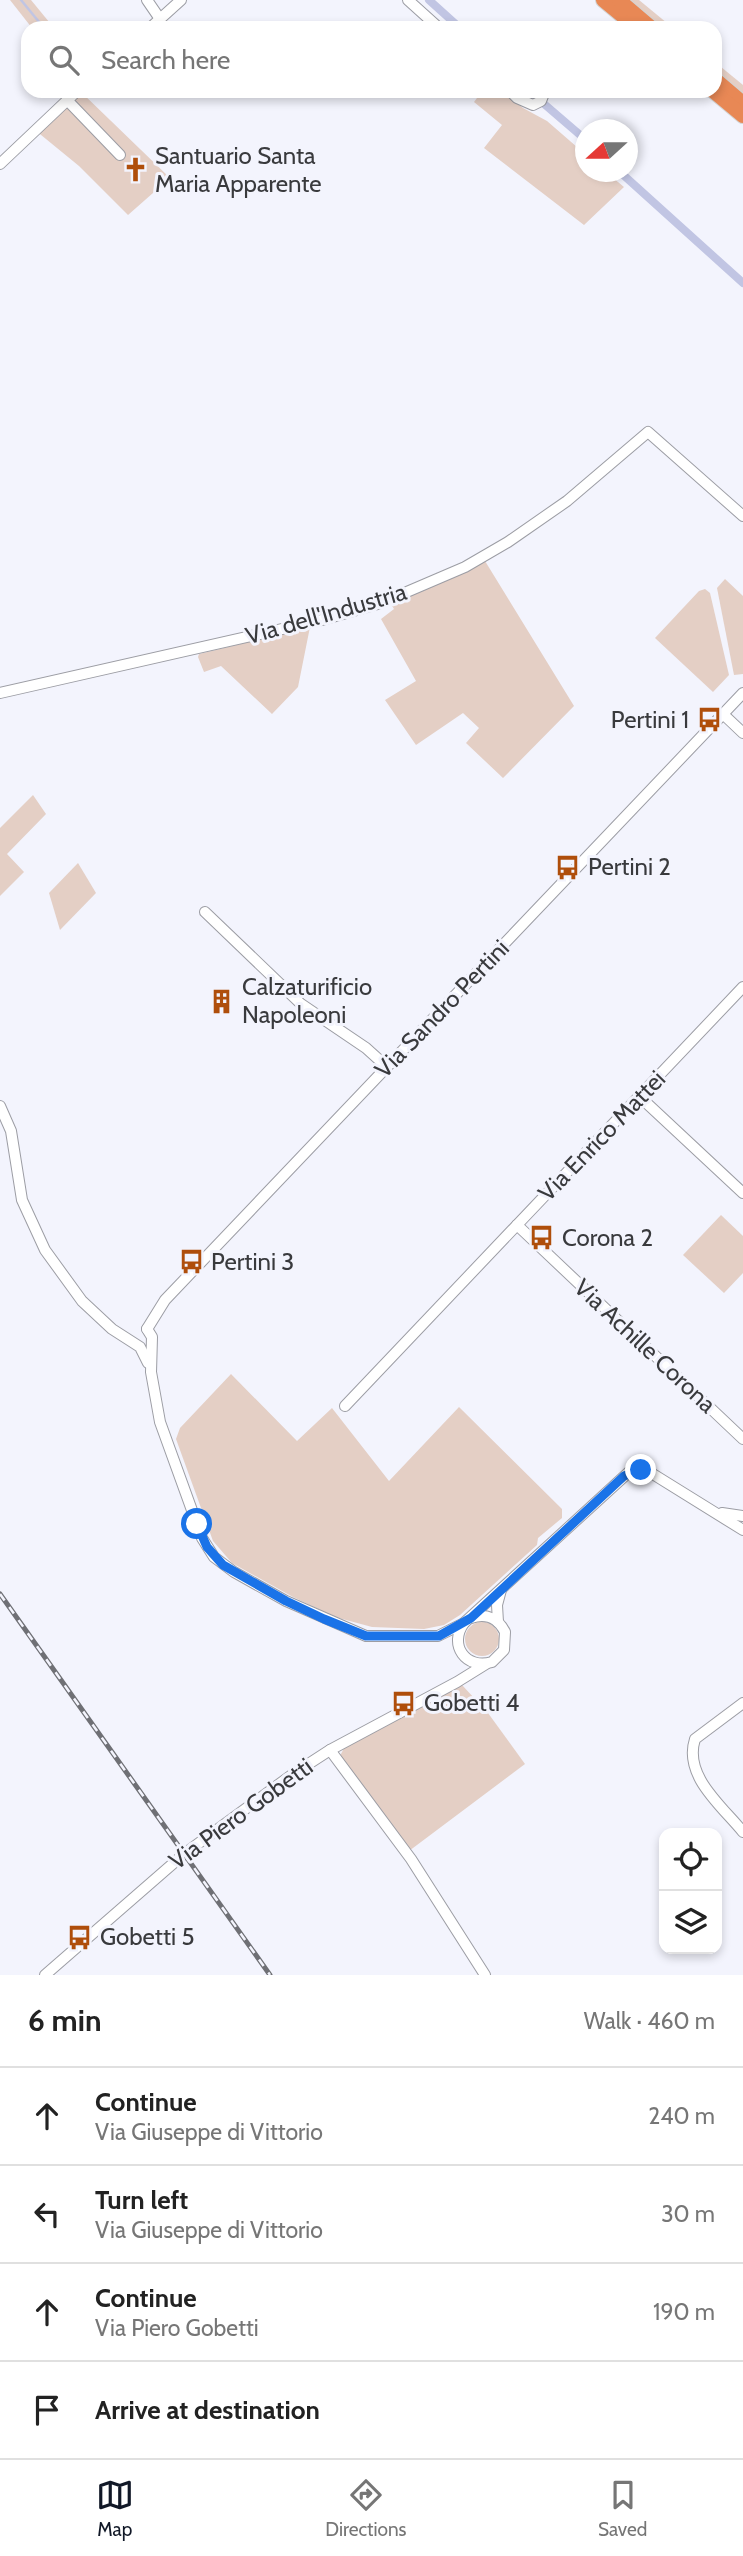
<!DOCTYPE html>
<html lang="en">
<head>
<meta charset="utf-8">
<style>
  :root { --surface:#fff; --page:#f6f6f6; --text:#222; --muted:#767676; --line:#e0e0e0; --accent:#111827 }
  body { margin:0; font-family:Cabin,sans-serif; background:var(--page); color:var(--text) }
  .controls { position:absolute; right:21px; bottom:21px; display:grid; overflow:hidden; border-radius:14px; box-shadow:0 4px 10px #0003 }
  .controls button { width:63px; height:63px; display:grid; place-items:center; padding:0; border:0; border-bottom:2px solid var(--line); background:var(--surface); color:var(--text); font:35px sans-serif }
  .compass { position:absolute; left:575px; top:119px; width:63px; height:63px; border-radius:50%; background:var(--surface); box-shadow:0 4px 10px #0003; rotate:249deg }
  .stop { position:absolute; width:21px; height:21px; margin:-16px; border:5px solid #1a73e8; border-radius:50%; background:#fff }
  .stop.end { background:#1a73e8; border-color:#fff; box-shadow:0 2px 7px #0008 }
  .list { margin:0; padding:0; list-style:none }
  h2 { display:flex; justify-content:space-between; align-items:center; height:91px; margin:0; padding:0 28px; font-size:30px }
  h2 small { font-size:23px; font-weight:400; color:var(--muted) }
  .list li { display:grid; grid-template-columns:46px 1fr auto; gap:21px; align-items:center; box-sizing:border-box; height:98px; padding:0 28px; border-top:2px solid var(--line) }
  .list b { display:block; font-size:26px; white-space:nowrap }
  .list p { margin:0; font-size:23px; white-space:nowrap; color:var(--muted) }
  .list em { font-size:23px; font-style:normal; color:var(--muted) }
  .icon { flex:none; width:38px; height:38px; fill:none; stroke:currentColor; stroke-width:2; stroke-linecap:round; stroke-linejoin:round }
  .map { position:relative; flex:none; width:743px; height:1975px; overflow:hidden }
  .search { position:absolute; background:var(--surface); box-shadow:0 4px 10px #0003; left:21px; right:21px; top:21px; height:77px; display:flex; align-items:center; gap:18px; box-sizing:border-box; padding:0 24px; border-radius:21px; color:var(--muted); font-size:26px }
  .sheet { height:483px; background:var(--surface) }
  nav { display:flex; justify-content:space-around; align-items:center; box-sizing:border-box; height:98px; border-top:2px solid var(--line); background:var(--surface); font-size:19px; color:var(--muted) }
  nav a { display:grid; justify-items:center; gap:4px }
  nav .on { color:var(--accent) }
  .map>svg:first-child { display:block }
  .green { fill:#e4cfc5 }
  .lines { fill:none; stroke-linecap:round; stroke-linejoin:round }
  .stream { stroke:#c1c5e3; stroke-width:2.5 }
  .canal { stroke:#c1c5e3; stroke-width:8 }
  .minor-casing { stroke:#9c9da4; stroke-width:12 }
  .highway-casing { stroke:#d3d4d4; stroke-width:16 }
  .minor { stroke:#fff; stroke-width:10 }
  .highway { stroke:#e88855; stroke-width:14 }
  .rail-casing { stroke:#6f7075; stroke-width:5 }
  .rail { stroke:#f3f4fd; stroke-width:2.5; stroke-dasharray:8; stroke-linecap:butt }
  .route { stroke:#1a73e8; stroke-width:9 }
  .labels { text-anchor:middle; stroke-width:6; stroke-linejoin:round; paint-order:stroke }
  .poi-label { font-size:24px; fill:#393a3d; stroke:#f3f4fd; text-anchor:start }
  .street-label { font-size:24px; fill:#393a3d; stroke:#f3f4fd }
</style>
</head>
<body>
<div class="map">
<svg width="743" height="1975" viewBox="0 0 743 1975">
  <rect width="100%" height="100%" fill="#f3f4fd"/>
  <g class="green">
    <path d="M10,0H31L54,28H32Z"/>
    <path d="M630,0H639L673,28H663Z"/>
    <path d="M715,62L743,85V95L715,71Z"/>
    <path d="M80,91L170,178L128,215L79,166L35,130Z"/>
    <path d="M478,91H503L523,108L547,121L585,154L586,172H606L624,187L584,225L484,148L502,125L474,102L480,94Z"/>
    <path d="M485,561L574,706L503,778L466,743L479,728L463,713L416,745L385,700L416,681L381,619L394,609L391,604L430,588Z"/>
    <path d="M725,579L743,596V674L734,675L717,588Z"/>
    <path d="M705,589L710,593L729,675L713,692L655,638L699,591Z"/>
    <path d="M310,627L298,687L272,714L221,666L204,672L198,657L199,654Z"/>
    <path d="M33,795L46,814L7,854L24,872L0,896V828Z"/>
    <path d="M78,863L96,893L60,930L49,893Z"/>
    <path d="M721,1215L743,1236V1273L724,1293L683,1255Z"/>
    <path d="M231,1374L297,1441L332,1408L389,1481L459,1407L562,1509V1518L538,1538L537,1545L460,1615L444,1625L424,1629L372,1627L335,1617L293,1597L232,1563L213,1541L176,1439L180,1428Z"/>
    <circle cx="482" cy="1639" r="17"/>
    <path d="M462,1685L488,1713L525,1764L409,1851L339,1758L344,1748L350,1744Z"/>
  </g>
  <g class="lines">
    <path class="stream" d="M21,0L44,28"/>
    <g class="canal">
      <path d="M429,0L460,28"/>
      <path d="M529,91L586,140"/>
      <path d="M620,172L743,283"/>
    </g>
    <defs>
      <g id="minor">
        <path d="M147,0L160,19"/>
        <path d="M408,0L439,28"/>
        <path d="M150,28L181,0"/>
        <path d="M510,91L517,98L533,105L541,101L545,91"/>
        <path d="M67,100L120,155"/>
        <path d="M0,164L77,91"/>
        <path d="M0,693L322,620L381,603L465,567L508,542L567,501L648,432L743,516"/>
        <path d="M723,714L743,733"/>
        <path d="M205,912L301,1004L366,1048L387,1067"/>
        <path d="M639,1096L743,1193"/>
        <path d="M0,1106L11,1131L22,1200L45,1250L82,1301L112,1329L140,1347L148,1363"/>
        <path d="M517,1225L743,1439"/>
        <path d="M147,1329L165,1300L743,693"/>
        <path d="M147,1329L152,1337L151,1372L160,1422L202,1538L214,1557L234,1572L286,1601L366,1636H438L464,1623"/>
        <path d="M345,1406L743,987"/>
        <path d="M722,1513L743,1516"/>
        <path d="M471,1618C486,1613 498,1618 505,1632L504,1650L492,1662C466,1670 448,1645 464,1623L629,1472L648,1471L743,1530"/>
        <path d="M498,1622L497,1605L501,1590"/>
        <path d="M743,1703L695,1739C683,1776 722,1806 743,1832"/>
        <path d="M330,1750L411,1859L485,1975"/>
        <path d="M45,1975L184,1854L293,1774L330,1750L457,1682L486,1664"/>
      </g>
      <g id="highway">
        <path d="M603,0L637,28"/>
        <path d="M619,0L652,28"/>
        <path d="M715,79L743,103"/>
        <path d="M713,91L743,116"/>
      </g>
    </defs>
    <use href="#minor" class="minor-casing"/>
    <use href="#highway" class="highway-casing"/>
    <use href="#minor" class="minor"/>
    <use href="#highway" class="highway"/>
    <defs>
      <path id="rail" d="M0,1594L270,1975"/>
    </defs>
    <use href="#rail" class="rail-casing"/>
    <use href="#rail" class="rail"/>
  </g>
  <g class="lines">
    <path class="route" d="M197,1524L207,1547L223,1565L286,1601L324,1619L366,1636H439L471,1618L624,1476L641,1470"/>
  </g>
  <defs>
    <symbol id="church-bare" viewBox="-9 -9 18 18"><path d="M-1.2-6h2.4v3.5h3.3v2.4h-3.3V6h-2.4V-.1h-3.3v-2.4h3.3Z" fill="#af4e0b" stroke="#f3f4fd" stroke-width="2.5" paint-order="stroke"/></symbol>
    <symbol id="bus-bare" viewBox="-9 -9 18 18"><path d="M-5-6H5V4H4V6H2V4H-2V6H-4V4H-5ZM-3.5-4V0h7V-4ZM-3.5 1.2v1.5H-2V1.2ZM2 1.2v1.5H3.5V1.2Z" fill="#af4e0b" stroke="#f3f4fd" stroke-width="2.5" paint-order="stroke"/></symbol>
    <symbol id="building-bare" viewBox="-9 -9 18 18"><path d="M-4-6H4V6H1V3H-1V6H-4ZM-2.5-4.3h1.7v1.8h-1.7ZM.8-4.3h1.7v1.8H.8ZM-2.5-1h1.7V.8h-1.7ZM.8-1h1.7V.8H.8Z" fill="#af4e0b" stroke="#f3f4fd" stroke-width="2.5" paint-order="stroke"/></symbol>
  </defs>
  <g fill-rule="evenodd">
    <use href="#church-bare" x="118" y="152" width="35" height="35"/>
    <use href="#bus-bare" x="692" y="702" width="35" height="35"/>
    <use href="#bus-bare" x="550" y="850" width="35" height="35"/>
    <use href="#building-bare" x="204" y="984" width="35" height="35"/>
    <use href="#bus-bare" x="524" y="1220" width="35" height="35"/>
    <use href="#bus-bare" x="174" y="1244" width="35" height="35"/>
    <use href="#bus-bare" x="386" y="1686" width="35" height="35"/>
    <use href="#bus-bare" x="62" y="1920" width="35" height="35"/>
  </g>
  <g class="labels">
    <g class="poi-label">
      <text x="155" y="164">Santuario Santa<tspan x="155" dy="28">Maria Apparente</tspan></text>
      <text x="689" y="728" text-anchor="end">Pertini 1</text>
      <text x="588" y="875">Pertini 2</text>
      <text x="242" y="995">Calzaturificio<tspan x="242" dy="28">Napoleoni</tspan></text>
      <text x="562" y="1246">Corona 2</text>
      <text x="211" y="1270">Pertini 3</text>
      <text x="424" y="1711">Gobetti 4</text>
      <text x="100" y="1945">Gobetti 5</text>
    </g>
    <g class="street-label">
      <text transform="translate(326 614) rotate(-16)" y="8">Via dell'Industria</text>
      <text transform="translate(442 1009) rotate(-46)" y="8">Via Sandro Pertini</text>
      <text transform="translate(602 1136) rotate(-46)" y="8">Via Enrico Mattei</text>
      <text transform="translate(645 1346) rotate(43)" y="8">Via Achille Corona</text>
      <text transform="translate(241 1814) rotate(-36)" y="8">Via Piero Gobetti</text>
    </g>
  </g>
</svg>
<div class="controls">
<button><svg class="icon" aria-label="locate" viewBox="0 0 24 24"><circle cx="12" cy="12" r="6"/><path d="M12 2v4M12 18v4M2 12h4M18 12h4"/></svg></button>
<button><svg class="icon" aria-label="layers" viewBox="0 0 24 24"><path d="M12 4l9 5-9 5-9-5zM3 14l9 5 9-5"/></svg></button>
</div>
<svg class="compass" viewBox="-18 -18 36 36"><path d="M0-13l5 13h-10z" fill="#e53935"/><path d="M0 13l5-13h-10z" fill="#767676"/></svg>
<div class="stop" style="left:197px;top:1524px"></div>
<div class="stop end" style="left:641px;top:1470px"></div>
<div class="search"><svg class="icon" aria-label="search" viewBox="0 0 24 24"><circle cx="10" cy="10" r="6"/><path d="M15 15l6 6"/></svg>Search here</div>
</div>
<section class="sheet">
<h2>6 min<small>Walk · 460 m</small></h2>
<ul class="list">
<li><svg class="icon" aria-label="ahead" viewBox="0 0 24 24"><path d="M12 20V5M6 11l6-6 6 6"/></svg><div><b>Continue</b><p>Via Giuseppe di Vittorio</p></div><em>240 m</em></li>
<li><svg class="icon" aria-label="left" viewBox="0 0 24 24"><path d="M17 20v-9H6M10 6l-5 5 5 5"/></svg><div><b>Turn left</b><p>Via Giuseppe di Vittorio</p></div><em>30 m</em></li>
<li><svg class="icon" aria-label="ahead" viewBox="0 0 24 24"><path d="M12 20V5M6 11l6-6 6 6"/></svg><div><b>Continue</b><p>Via Piero Gobetti</p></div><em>190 m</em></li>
<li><svg class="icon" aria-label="arrive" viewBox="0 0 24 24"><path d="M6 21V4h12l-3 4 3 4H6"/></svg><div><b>Arrive at destination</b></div></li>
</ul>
</section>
<nav>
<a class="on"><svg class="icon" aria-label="map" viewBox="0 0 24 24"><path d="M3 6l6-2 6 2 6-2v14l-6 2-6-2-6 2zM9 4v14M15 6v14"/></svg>Map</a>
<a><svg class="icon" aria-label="directions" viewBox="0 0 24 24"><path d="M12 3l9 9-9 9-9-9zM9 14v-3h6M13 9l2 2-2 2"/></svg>Directions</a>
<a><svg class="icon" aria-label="saved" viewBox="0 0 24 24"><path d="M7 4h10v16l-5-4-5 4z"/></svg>Saved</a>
</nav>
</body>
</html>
